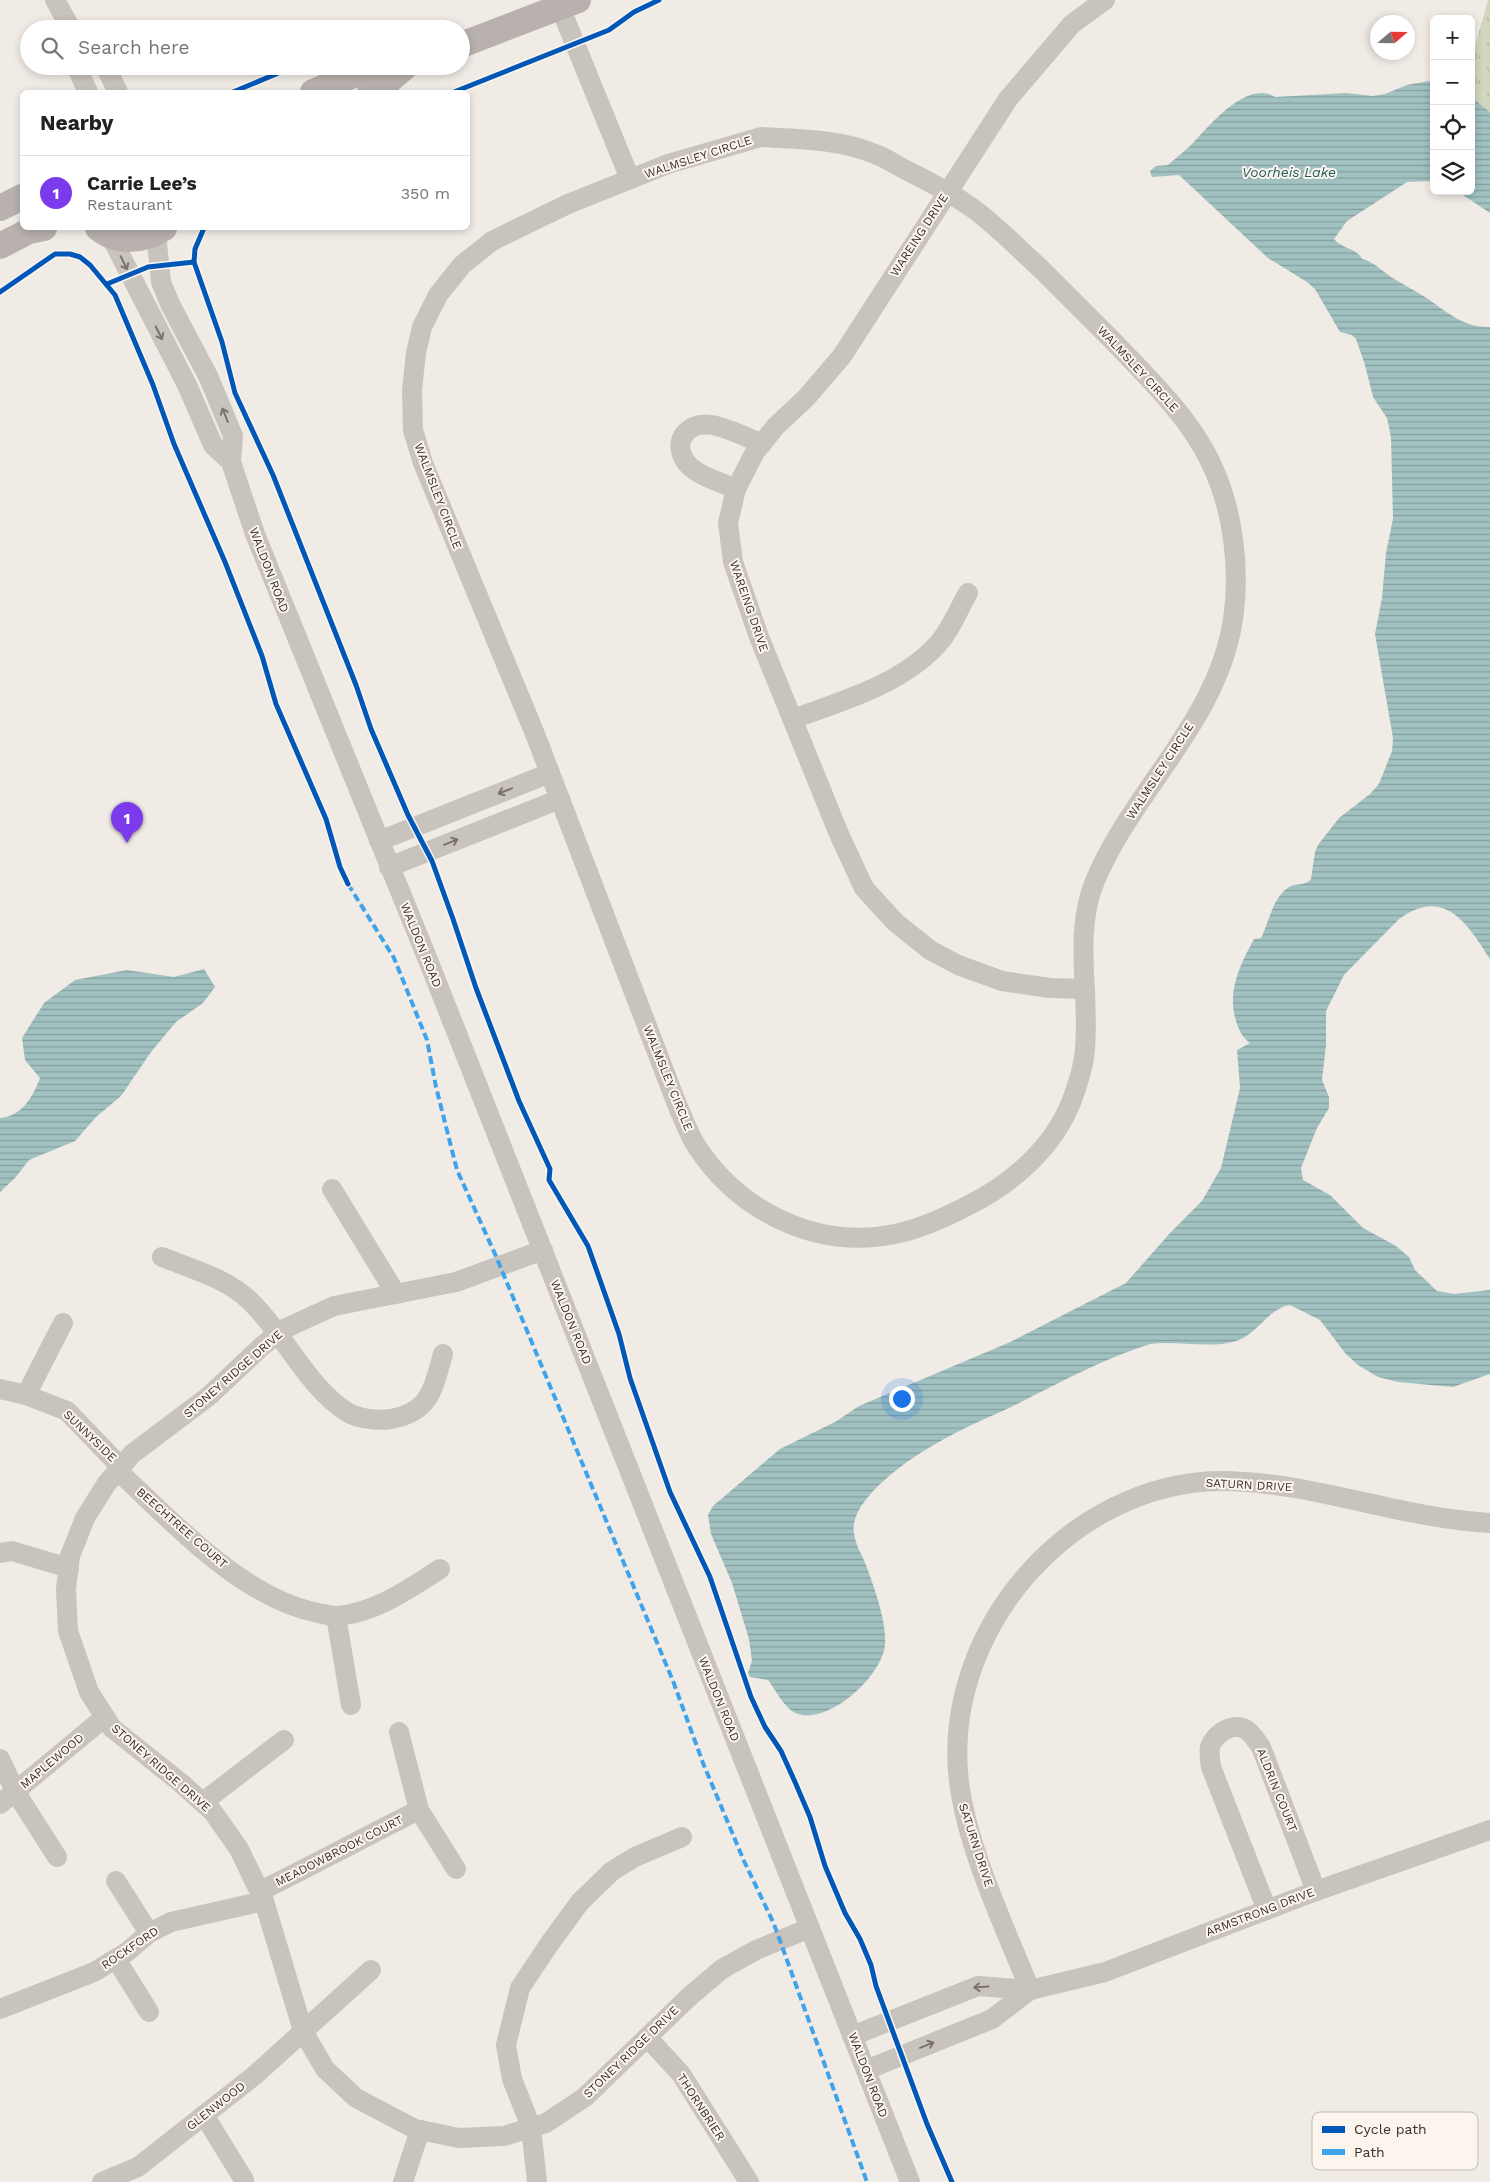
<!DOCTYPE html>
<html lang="en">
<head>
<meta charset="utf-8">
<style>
  :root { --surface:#fff; --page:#f2f2f2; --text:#222; --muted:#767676; --line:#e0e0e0; --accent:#7c3aed }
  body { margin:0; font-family:"Work Sans",sans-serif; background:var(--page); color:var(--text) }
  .controls { position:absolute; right:15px; top:15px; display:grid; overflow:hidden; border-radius:8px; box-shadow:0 2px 8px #0003 }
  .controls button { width:45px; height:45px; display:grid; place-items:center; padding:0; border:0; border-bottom:1px solid var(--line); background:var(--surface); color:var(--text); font:25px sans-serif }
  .compass { position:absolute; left:1370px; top:15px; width:45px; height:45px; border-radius:50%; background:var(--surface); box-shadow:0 2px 8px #0003; rotate:70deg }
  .you { position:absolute; left:901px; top:1398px; width:18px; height:18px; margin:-12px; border:4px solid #fff; border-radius:50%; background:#1a73e8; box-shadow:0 0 0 8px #1a73e833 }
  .badge { display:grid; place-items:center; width:32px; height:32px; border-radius:50%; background:var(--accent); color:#fff; font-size:16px; font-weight:700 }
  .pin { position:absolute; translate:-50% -41px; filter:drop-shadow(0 1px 2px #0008) }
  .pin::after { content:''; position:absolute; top:26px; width:18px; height:15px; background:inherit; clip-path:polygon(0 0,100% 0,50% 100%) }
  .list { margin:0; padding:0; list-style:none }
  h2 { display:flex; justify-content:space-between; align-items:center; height:65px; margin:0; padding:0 20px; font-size:21px }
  h2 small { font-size:16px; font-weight:400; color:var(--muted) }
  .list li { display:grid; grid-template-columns:32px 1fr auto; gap:15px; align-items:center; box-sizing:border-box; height:75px; padding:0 20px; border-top:1px solid var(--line) }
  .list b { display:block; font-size:19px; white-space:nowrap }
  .list p { margin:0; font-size:16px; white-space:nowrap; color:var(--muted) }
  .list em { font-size:16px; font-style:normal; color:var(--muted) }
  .icon { flex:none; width:28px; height:28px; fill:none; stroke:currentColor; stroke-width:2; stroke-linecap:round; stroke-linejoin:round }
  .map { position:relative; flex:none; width:1490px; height:2182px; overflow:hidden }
  .search { position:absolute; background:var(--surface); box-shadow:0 2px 8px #0003; left:20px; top:20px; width:450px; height:55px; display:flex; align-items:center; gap:12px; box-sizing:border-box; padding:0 18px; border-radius:28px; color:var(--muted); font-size:19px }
  .panel { position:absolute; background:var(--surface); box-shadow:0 2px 8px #0003; left:20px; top:90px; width:450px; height:140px; border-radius:8px }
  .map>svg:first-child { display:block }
  .grass { fill:url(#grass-tufts) }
  .water { fill:url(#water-rules) }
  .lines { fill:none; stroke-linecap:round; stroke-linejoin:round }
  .minor { stroke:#c9c3be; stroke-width:20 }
  .major { stroke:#b8b1ad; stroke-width:26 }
  .quiet { stroke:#3fa3eb; stroke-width:4; stroke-dasharray:8 4; stroke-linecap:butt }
  .cycleway-casing { stroke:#fbf5ee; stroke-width:8 }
  .cycleway { stroke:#0057b8; stroke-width:5 }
  .oneway { stroke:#7b726d }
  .labels { text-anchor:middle; stroke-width:4; stroke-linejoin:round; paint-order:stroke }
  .street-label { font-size:12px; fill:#3b302b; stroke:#fbf5ee }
  .water-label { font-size:14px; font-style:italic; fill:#1f5a5e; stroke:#fbf5ee }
  .key { fill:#fbf5ee; stroke:#c1bab4; stroke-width:1 }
  .key-label { font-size:14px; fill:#3b302b }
</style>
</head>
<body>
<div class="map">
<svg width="1490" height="2182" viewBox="0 0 1490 2182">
  <defs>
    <pattern id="grass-tufts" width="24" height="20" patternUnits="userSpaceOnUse" patternTransform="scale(1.25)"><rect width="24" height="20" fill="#d1d6bf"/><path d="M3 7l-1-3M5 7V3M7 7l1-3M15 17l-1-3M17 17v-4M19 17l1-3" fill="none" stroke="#b4b8a4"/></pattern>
    <pattern id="water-rules" width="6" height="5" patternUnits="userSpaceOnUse" patternTransform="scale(1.25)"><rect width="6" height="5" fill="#a1c2c1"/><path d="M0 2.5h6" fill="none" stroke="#849e9d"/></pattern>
  </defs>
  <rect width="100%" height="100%" fill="#f0ebe5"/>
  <path class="grass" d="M1488,0H1490V112L1471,97V60Z"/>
  <g class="water">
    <path d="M1429,81L1434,83V181L1407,182L1347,221L1334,239C1342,249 1357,248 1362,259C1374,262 1381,270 1391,277C1402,284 1414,290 1425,297C1446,311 1463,328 1490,327V959C1467,923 1444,886 1399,919L1344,975L1326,1011V1045L1322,1080L1329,1097V1108L1317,1128L1301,1168L1303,1180L1330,1195L1363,1228L1396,1246L1409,1257L1415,1270L1437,1291L1454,1294L1490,1290V1374L1453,1387L1398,1382L1378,1377L1358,1365L1345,1353L1320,1320L1290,1305C1269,1308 1258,1333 1239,1340C1211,1350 1178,1340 1150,1344C1100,1360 1055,1385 1009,1408C999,1413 988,1417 978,1422C939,1440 887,1469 862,1505C857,1512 852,1524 854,1533C855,1544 862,1555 866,1565C874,1587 887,1622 885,1645C882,1676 830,1724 798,1714C785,1710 776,1690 768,1680L750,1677L748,1673L752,1661L749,1639L732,1583L711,1534L708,1515L713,1506L780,1449L835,1422L859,1406L1008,1343L1126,1283L1170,1233L1202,1201L1221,1168L1240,1088L1237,1050L1250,1043C1243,1038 1240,1032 1237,1024C1226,993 1239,967 1254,939L1261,938C1269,922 1273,897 1289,887C1297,883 1305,886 1311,879L1315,852L1318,845L1339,818L1370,794L1379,784L1392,751L1393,738L1375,634L1382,598L1386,553L1393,519L1391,437L1387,418L1373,397L1365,365L1356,339L1352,335L1340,332L1315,289L1307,282L1268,258L1179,175L1152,177L1150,171L1156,166L1168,165C1176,158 1185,151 1192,144C1209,126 1247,79 1275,97L1346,93L1373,96L1385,94L1407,85Z"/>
    <path d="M1471,97L1490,112V213L1457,191H1471Z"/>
    <path d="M204,969L215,987L203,1003L176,1022L151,1052L121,1096L96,1117L75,1141L29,1160L15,1178L0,1192V1118C22,1116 33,1097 40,1078L25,1060L22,1038L44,1003L75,980L127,970L174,977Z"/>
  </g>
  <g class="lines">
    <g class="minor">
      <path d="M55,0L71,29"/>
      <path d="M560,7L630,179"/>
      <path d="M76,66L88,92"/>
      <path d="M105,66L118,92"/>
      <path d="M761,137C799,139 839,139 875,154C886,158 896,165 906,170C930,182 953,194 975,210C999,228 1019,249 1041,269C1066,294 1091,319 1116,344C1150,380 1188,416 1210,461C1234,510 1241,572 1232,625C1215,723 1132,792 1095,881C1073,933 1090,994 1085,1048C1084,1066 1078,1083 1072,1100C1054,1147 1013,1183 969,1205C946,1217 921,1229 895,1234C817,1250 740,1212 697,1147C689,1135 684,1120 678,1107L535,734L423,463L413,430L412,390L416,353L422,327L438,295L462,265L492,241L568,204L668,164Z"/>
      <path d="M156,233L161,282L170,304L209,378L233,436L231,462L255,534L430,965L910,2182"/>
      <path d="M110,235L187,385L213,445L231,462"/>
      <path d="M736,489C721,482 696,476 686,462C671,441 688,421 712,425C729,428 746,437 762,444"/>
      <path d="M793,719C842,701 900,685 937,645C951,630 958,610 968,593"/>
      <path d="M379,841L550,773"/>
      <path d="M389,867L560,799"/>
      <path d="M1085,989L1050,988L1002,981L958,965L930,950L895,922L864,888L839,834L759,637L733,562L728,523L736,489L755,452L776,426L806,398L842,356L1008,99L1072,24L1105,0"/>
      <path d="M332,1189L396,1294"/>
      <path d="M543,1250L456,1282L334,1306L284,1329L262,1346L209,1396L132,1454L107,1483L85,1518L70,1556L66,1589L68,1631L89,1692L112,1728L181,1783L213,1812L239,1849L264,1901L303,2031L325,2069L356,2098L415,2129L459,2138L504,2136L546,2123L585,2097L690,1996L722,1969L756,1950L810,1928"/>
      <path d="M162,1257C192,1269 226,1278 250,1301C283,1332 308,1388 347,1412C359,1419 377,1421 391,1419C431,1412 433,1388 443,1354"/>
      <path d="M0,1389L26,1395L67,1411L121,1467"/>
      <path d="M26,1395L63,1323"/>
      <path d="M118,1471C173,1522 242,1598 318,1613C324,1614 331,1616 337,1616C375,1613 409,1589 440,1569"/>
      <path d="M0,1553L12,1551L69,1568"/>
      <path d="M336,1616L351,1705"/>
      <path d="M399,1732L419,1810L456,1869"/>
      <path d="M0,1759L15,1791L57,1857"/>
      <path d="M203,1802L284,1740"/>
      <path d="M0,1804L105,1717"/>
      <path d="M116,1881L149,1933"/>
      <path d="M260,1891C314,1865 366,1836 419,1810"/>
      <path d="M1267,1910L1211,1767C1210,1761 1209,1753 1210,1747C1215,1733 1235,1720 1248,1731C1253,1735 1257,1742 1261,1747L1316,1891"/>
      <path d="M116,1959L149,2012"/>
      <path d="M1030,1990C1004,1925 963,1840 958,1771C947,1624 1073,1483 1220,1481C1311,1481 1398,1518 1490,1523"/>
      <path d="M0,2009L94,1972L127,1952L149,1933L171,1922L264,1901"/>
      <path d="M852,2036L978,1986L1030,1990L1105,1972L1316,1891L1490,1830"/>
      <path d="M647,2037L681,2074L749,2182"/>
      <path d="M866,2070L992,2019L1030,1990"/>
      <path d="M204,2115L244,2180"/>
      <path d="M102,2182L138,2167L255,2075L371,1970"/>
      <path d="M403,2182L420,2130"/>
      <path d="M537,2182L531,2127L512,2079L506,2045L520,1988L550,1943L580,1902L612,1871L635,1857L682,1837"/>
    </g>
    <g class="major">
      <path d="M461,45L578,0"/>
      <path d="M313,92L375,66"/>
      <path d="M370,92L379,89L406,66"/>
      <path d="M0,208L22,197"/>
      <path d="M98,228C118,244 144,241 164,228"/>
      <path d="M0,246L29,231L44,228"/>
    </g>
    <path class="quiet" d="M348,884L394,958L427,1040L436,1087L457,1170L495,1254L673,1681L703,1763L744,1861L774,1924L867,2182"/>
    <defs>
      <g id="cycleway">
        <path d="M233,92L295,66"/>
        <path d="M454,92L609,30L634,12L659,0"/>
        <path d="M204,228L195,249L194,262L222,342L235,393L273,475L356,685L371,729L408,815L432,861L453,919L476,988L519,1101L550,1169L549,1180L588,1246L619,1334L630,1378L670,1492L710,1577L751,1697L765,1727L781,1751L795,1782L810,1817L825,1866L845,1913L860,1939L871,1965L876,1986L927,2124L952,2182"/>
        <path d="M107,284L148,267L194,262"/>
        <path d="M0,292L55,254H70L80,257L90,265L115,295L153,385L174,444L225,562L262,656L276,704L326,819L340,867L348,884"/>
      </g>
    </defs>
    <use href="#cycleway" class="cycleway-casing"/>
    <use href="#cycleway" class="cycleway"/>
  </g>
  <defs><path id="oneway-shaft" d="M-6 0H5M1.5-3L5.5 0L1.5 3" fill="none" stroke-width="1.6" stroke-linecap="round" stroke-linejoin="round" transform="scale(1.25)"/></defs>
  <g class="oneway">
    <use href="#oneway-shaft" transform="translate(124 263) rotate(64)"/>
    <use href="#oneway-shaft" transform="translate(159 333) rotate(63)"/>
    <use href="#oneway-shaft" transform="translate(225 415) rotate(-112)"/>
    <use href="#oneway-shaft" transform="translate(505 791) rotate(159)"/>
    <use href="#oneway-shaft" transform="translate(451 842) rotate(-22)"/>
    <use href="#oneway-shaft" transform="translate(981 1987) rotate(176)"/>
    <use href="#oneway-shaft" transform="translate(927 2045) rotate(-22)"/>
  </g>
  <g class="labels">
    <g class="street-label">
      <text transform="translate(698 157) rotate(-18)" y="4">WALMSLEY CIRCLE</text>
      <text transform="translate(919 235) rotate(-57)" y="4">WAREING DRIVE</text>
      <text transform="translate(1138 369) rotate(47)" y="4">WALMSLEY CIRCLE</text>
      <text transform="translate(438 496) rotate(69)" y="4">WALMSLEY CIRCLE</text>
      <text transform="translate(269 570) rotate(69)" y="4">WALDON ROAD</text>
      <text transform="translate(749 606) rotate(71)" y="4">WAREING DRIVE</text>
      <text transform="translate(1160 771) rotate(-57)" y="4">WALMSLEY CIRCLE</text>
      <text transform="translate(421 945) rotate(68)" y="4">WALDON ROAD</text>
      <text transform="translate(668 1078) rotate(68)" y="4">WALMSLEY CIRCLE</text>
      <text transform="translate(571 1322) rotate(68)" y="4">WALDON ROAD</text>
      <text transform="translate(233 1374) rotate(-41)" y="4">STONEY RIDGE DRIVE</text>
      <text transform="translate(90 1436) rotate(44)" y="4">SUNNYSIDE</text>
      <text transform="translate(1249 1485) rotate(3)" y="4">SATURN DRIVE</text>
      <text transform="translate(182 1528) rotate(41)" y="4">BEECHTREE COURT</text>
      <text transform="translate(719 1699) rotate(68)" y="4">WALDON ROAD</text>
      <text transform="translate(52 1761) rotate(-40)" y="4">MAPLEWOOD</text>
      <text transform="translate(161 1768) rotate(41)" y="4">STONEY RIDGE DRIVE</text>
      <text transform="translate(1277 1790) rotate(68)" y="4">ALDRIN COURT</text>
      <text transform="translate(976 1845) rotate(72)" y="4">SATURN DRIVE</text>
      <text transform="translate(339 1851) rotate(-27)" y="4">MEADOWBROOK COURT</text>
      <text transform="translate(1260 1912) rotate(-21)" y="4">ARMSTRONG DRIVE</text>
      <text transform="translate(130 1948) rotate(-34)" y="4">ROCKFORD</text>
      <text transform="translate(631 2052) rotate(-44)" y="4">STONEY RIDGE DRIVE</text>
      <text transform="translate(868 2075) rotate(69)" y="4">WALDON ROAD</text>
      <text transform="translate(216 2106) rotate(-38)" y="4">GLENWOOD</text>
      <text transform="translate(701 2107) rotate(57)" y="4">THORNBRIER</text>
    </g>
    <g class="water-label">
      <text x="1289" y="177">Voorheis Lake</text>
    </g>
  </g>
  <rect x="1312" y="2112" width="166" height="58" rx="8" class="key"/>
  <rect x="1322" y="2126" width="23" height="7" fill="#0057b8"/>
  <rect x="1322" y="2149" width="23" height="6" fill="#3fa3eb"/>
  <g class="key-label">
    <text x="1354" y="2134">Cycle path</text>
    <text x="1354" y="2157">Path</text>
  </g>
</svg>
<div class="controls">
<button>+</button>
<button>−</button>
<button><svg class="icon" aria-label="locate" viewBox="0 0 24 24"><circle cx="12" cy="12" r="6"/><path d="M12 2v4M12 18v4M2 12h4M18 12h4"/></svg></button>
<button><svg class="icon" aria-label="layers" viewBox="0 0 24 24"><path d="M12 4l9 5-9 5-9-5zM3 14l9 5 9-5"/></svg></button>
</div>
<svg class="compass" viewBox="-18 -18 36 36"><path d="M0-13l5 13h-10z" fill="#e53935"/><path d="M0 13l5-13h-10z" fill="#767676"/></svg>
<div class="you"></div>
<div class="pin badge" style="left:127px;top:843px">1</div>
<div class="search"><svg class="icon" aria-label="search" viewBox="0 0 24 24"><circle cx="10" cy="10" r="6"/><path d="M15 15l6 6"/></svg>Search here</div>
<section class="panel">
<h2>Nearby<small></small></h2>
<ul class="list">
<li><span class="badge">1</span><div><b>Carrie Lee’s</b><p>Restaurant</p></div><em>350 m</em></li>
</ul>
</section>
</div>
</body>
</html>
